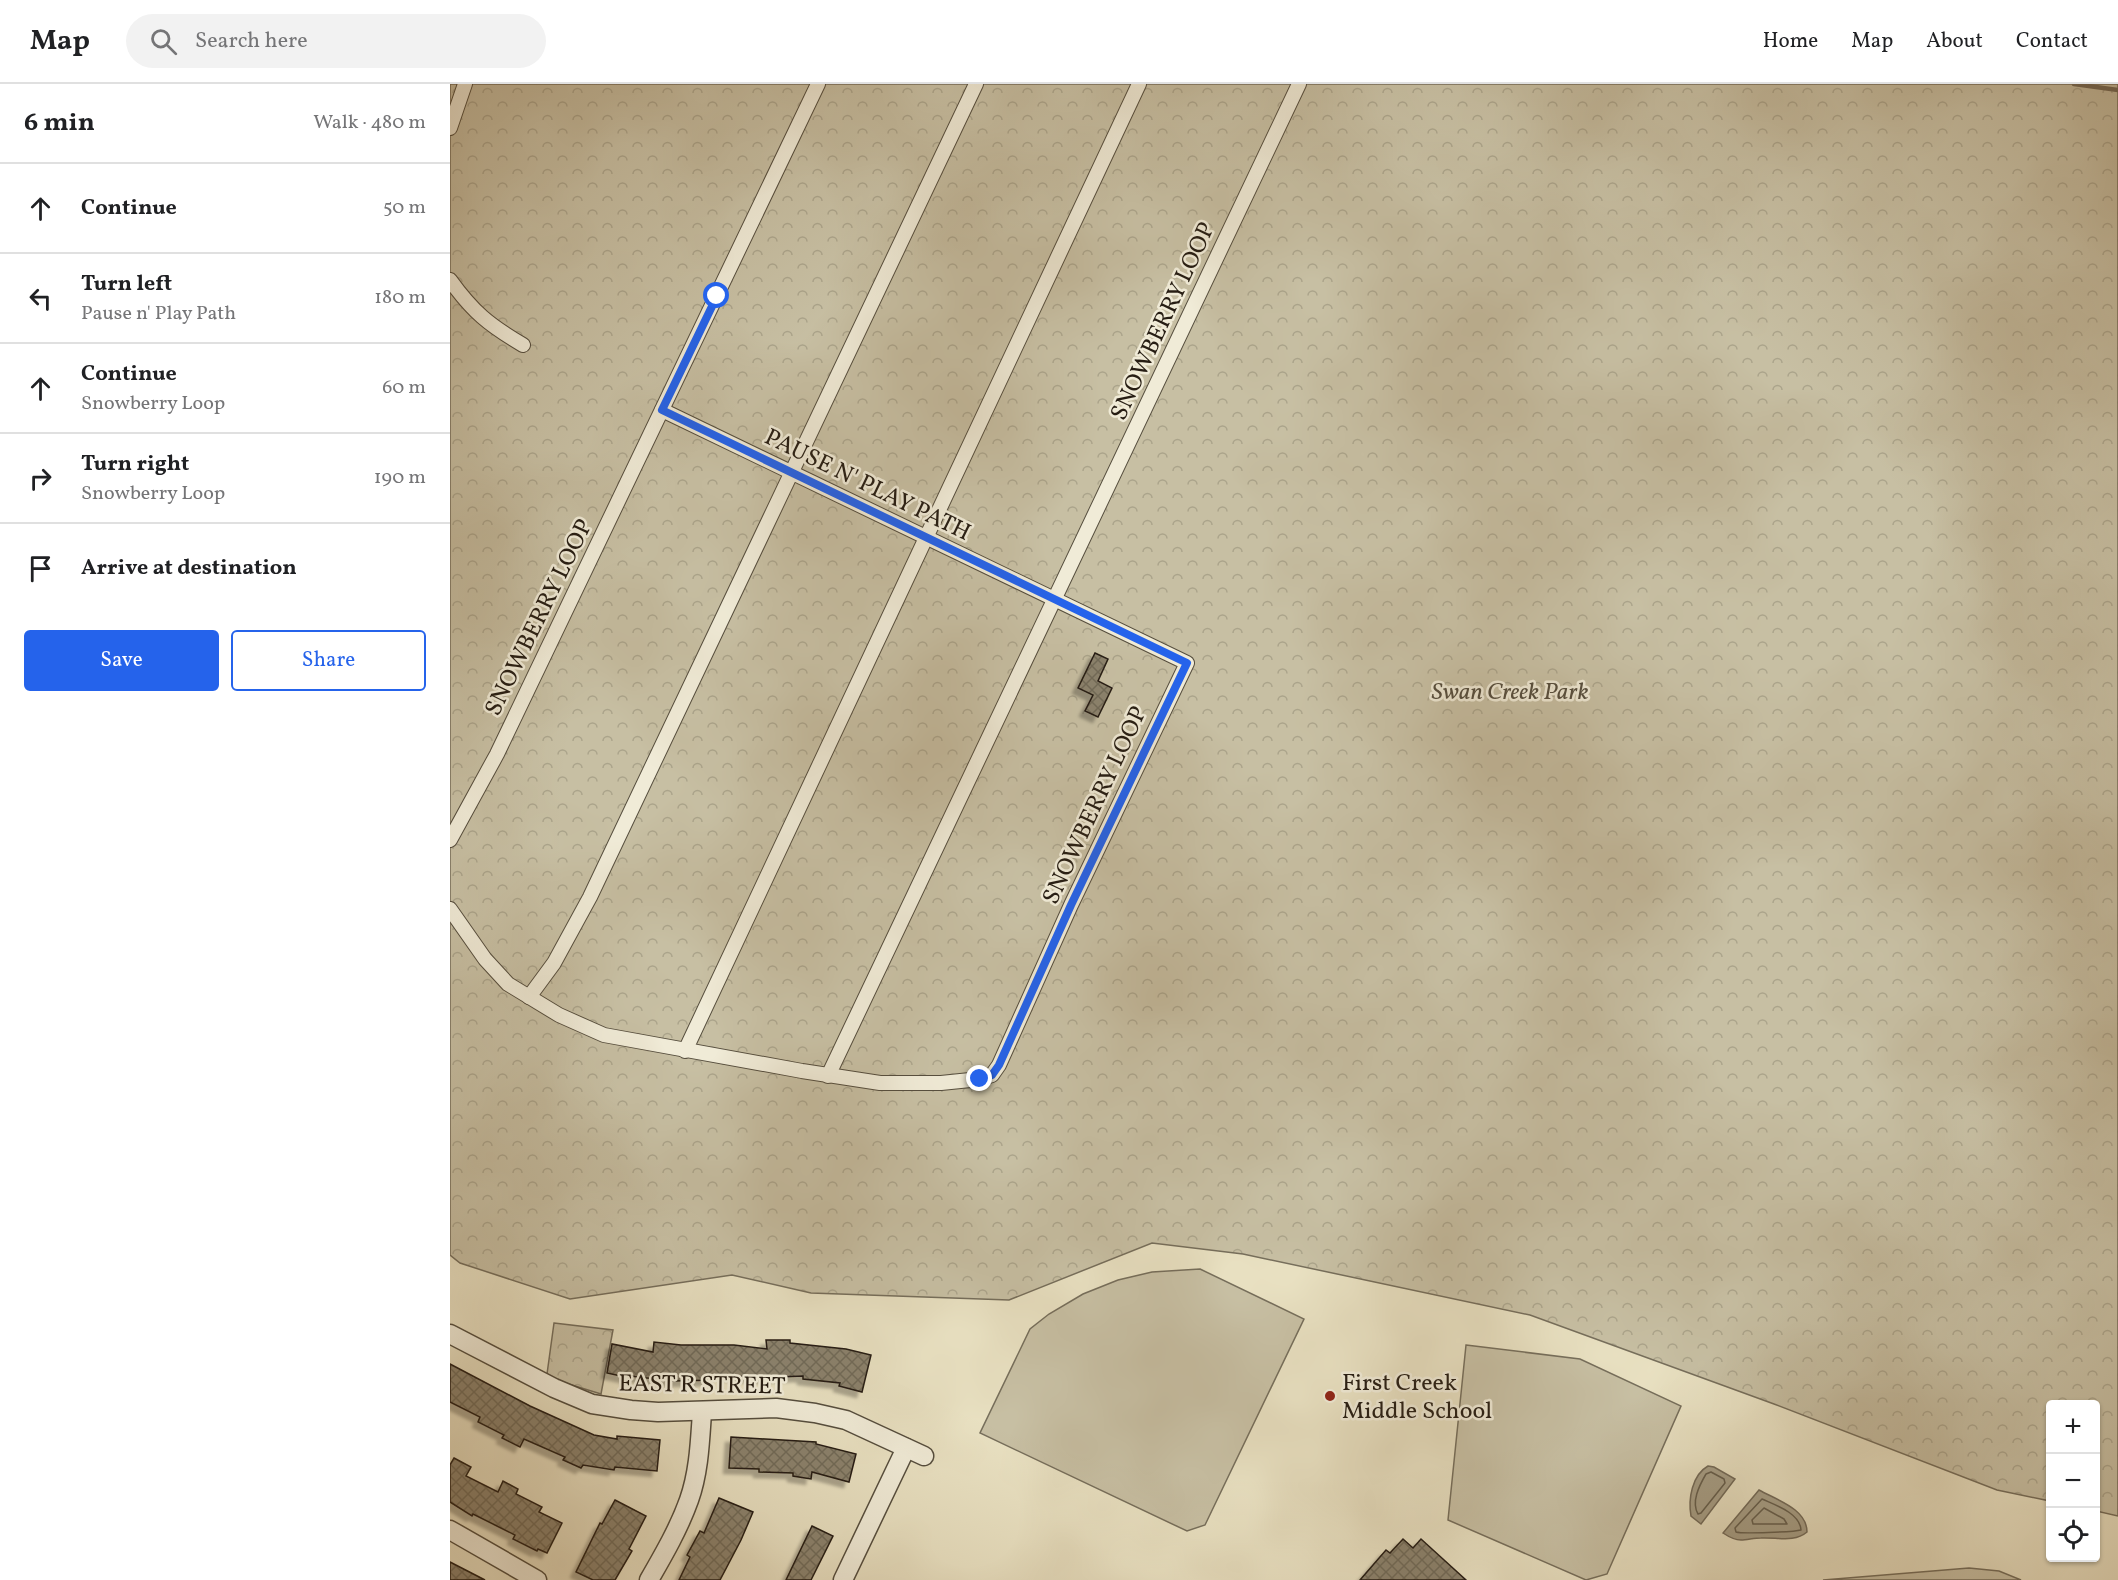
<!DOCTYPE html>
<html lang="en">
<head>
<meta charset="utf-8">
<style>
  :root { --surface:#fff; --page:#f2f2f2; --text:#202124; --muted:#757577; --line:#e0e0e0; --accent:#2563eb }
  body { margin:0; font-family:Vollkorn,serif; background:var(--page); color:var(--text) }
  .controls { position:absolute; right:18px; bottom:18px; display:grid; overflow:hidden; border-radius:6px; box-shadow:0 2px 4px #0004 }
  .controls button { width:54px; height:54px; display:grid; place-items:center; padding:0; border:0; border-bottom:2px solid var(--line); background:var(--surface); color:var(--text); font:30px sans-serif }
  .stop { position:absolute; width:18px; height:18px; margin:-14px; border:4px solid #2563eb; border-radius:50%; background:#fff }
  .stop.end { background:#2563eb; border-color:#fff; box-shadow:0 2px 6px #0008 }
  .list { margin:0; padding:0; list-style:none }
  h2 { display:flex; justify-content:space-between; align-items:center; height:78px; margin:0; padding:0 24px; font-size:26px }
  h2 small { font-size:20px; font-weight:400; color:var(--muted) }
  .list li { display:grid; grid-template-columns:39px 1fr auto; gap:18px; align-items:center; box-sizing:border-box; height:90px; padding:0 24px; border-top:2px solid var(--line) }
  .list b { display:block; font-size:22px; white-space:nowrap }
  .list p { margin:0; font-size:20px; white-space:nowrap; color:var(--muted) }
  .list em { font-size:20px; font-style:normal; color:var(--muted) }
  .actions { display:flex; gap:12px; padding:18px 24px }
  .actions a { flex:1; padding:14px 0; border:2px solid var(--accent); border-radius:6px; text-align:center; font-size:21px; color:var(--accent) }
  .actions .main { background:var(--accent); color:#fff }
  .icon { flex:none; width:33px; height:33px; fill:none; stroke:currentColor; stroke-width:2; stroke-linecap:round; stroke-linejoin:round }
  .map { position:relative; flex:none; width:1668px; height:1496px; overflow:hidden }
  header { display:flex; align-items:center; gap:36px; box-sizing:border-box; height:84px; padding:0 30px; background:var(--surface); border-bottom:2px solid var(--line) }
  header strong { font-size:28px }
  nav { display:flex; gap:33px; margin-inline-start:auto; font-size:21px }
  .search { width:420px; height:54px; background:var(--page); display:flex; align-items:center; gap:15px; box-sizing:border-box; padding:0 21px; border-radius:33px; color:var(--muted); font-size:22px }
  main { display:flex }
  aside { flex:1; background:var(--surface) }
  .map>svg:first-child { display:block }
  .park { fill:url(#park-crowns); stroke:#766e5b; stroke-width:1.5 }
  .garden { fill:#c7bfa3; stroke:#766e5b; stroke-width:1.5 }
  .water { fill:#a69e86; stroke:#736a58; stroke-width:1.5 }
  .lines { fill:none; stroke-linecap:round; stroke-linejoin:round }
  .shore { stroke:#665e4c; stroke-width:1.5 }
  .stream { stroke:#736a58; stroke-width:4.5 }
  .building { fill:url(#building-cross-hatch); stroke:#261d13; stroke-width:1.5; filter:url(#shadow) }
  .pedestrian-casing { stroke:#564e3e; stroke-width:16 }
  .minor-casing { stroke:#564e3e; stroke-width:21 }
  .pedestrian { stroke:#f0ebd7; stroke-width:14 }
  .minor { stroke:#f0ebd7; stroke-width:18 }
  .route { stroke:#2563eb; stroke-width:8 }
  .poi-dot { fill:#8f2418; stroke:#f0ebd7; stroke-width:2 }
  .labels { text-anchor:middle; stroke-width:5; stroke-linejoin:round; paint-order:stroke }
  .street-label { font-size:24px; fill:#261d13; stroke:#f0ebd7 }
  .park-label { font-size:24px; font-style:italic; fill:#564e3e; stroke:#f0ebd7 }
  .poi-label { font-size:24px; fill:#261d13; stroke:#f0ebd7; text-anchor:start }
</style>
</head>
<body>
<header>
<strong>Map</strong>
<div class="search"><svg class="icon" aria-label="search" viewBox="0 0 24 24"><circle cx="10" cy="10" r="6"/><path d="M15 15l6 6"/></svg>Search here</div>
<nav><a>Home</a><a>Map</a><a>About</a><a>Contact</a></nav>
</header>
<main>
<aside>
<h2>6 min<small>Walk · 480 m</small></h2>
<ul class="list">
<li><svg class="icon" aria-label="ahead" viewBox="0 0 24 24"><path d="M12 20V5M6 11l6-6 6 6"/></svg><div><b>Continue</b></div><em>50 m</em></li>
<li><svg class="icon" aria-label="left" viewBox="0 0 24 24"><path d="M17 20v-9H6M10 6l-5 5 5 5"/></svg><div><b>Turn left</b><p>Pause n' Play Path</p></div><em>180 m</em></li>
<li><svg class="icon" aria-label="ahead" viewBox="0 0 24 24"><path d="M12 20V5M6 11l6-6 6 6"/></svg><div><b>Continue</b><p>Snowberry Loop</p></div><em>60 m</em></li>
<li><svg class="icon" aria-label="right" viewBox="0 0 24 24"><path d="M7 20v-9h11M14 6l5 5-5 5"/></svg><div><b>Turn right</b><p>Snowberry Loop</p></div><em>190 m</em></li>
<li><svg class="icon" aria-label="arrive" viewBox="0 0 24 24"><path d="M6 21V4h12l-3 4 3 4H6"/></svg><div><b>Arrive at destination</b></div></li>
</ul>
<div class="actions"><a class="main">Save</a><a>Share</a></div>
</aside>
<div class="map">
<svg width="1668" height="1496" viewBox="0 0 1668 1496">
  <defs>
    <pattern id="park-crowns" width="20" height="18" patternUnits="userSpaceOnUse" patternTransform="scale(1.5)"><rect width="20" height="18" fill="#c7bfa3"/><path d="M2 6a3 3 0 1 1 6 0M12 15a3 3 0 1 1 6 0" fill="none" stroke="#aba48b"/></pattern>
    <pattern id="building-cross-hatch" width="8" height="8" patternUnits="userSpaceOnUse" patternTransform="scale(1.5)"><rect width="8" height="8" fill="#8b826d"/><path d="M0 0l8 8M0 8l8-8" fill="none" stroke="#716a58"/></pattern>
    <filter id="shadow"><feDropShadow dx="-5.5" dy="5.5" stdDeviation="1.5" flood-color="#0004"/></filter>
  </defs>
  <rect width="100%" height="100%" fill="#e8e0c1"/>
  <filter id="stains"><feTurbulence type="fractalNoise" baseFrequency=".00333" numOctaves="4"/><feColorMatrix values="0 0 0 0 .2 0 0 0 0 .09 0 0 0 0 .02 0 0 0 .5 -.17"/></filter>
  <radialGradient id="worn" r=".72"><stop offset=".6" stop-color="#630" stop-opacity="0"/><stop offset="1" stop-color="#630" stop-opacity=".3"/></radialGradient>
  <g class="park">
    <path d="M0,0H1668V1432L1646,1427V1320H1600V1417L1547,1406L1324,1320L1080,1231L793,1170L702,1159L559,1216L361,1209L282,1191L120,1215L10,1179L0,1171Z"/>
    <path d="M104,1239L163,1246L151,1310L112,1298L97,1290Z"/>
  </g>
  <g class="garden">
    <path d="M750,1185L854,1235L755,1441L737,1447L530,1349L580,1245L599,1230L633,1210L668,1196L702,1188Z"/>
    <path d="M1016,1261L1130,1275L1231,1322L1157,1490L1136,1496L998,1436Z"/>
    <path d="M1519,1484L1549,1487L1571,1496H1373Z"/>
  </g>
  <g class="water">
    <path d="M1258,1382L1264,1383L1285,1395L1251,1440L1241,1432C1238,1415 1242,1391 1258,1382Z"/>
    <path d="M1309,1406C1327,1416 1357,1425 1357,1448C1344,1459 1327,1453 1311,1454C1304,1454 1297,1456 1291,1456C1285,1456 1279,1453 1273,1449Z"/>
  </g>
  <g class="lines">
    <g class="shore">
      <path d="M1261,1388L1274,1395L1275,1399L1251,1429L1248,1430C1241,1418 1249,1402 1256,1390Z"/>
      <path d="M1312,1415C1325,1421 1350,1429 1351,1446C1344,1448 1292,1450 1286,1448L1285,1444Z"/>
      <path d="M1314,1424L1334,1435L1337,1440H1303L1302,1436Z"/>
    </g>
    <path class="stream" d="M1624,0L1668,6"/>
  </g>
  <g class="building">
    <path d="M645,569L658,575L648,597L662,604L648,633L635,627L643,611L628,604Z"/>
    <path d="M316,1256H340V1259L396,1265L421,1271L412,1308L389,1302L390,1299L353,1295V1292L307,1294L266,1290V1296L223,1297L180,1292V1294L157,1289L162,1260L203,1268L204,1258L231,1261H284L317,1265Z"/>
    <path d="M0,1280L80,1322L144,1351L167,1355V1352L210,1356L207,1387L165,1383L164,1386L133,1381L131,1384L113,1376L115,1373L74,1355L70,1363L52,1354L54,1351L28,1338L30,1333L0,1318Z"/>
    <path d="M281,1353L366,1358V1360L406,1370L399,1398L362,1388L361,1395L343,1392V1389L309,1388V1385L279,1384Z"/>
    <path d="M4,1374L21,1383L16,1392L48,1408L53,1397L68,1405L66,1410L92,1423L89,1428L112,1439L97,1469L88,1465L87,1467L63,1455L65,1451L23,1430L22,1432L0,1418V1381Z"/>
    <path d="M269,1414L303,1428L291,1456L270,1496H229L240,1473L237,1471L250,1447L254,1449Z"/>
    <path d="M165,1416L196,1432L179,1465L182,1467L165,1496H143L126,1488L150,1439L152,1440Z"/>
    <path d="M362,1442L383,1452L361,1496H336Z"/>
    <path d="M953,1455L963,1464L971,1455L1016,1496H910L936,1466L940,1469Z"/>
    <path d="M0,1478L35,1496H0Z"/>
  </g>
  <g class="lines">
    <defs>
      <g id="pedestrian">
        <path d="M0,44L15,0"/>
        <path d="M0,196C23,228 39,241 73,261"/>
        <path d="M0,756L47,670L368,0"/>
        <path d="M0,825L35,875L58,900L109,931L154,951L352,987L430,999H491L530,995L542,991L549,981L621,821L737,579L212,326"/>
        <path d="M79,913L104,879L140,813L526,0"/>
        <path d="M235,967L689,0"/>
        <path d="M378,992L849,0"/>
      </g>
      <g id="minor">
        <path d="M0,1250L104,1304L142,1320L181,1326L208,1328L326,1324L365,1329L396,1336L474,1372"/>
        <path d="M0,1446L87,1496"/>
        <path d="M199,1496C214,1470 229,1444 239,1416C249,1388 250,1357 252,1328"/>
        <path d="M393,1496L456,1364"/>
      </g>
    </defs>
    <use href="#pedestrian" class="pedestrian-casing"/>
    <use href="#minor" class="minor-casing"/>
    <use href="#pedestrian" class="pedestrian"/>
    <use href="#minor" class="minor"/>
  </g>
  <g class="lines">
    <path class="route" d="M267,212L212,326L737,579L621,821L549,981L542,991L530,995"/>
  </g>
  <circle class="poi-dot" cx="880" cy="1312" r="6"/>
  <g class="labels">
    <g class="street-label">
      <text transform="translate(712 237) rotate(-65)" y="8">SNOWBERRY LOOP</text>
      <text transform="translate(418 400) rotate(26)" y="8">PAUSE N' PLAY PATH</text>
      <text transform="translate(88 533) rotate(-64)" y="8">SNOWBERRY LOOP</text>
      <text transform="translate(644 721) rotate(-65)" y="8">SNOWBERRY LOOP</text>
      <text transform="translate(252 1300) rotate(1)" y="8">EAST R STREET</text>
    </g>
    <g class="park-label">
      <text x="1060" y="615">Swan Creek Park</text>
    </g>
    <g class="poi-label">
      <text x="892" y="1306">First Creek<tspan x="892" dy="28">Middle School</tspan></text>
    </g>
  </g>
  <rect width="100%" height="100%" filter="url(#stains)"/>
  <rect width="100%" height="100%" fill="url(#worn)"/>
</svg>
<div class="controls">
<button>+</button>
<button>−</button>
<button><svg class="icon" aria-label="locate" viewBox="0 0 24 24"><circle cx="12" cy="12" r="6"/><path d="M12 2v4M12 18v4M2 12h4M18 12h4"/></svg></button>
</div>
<div class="stop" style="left:267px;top:212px"></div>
<div class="stop end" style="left:530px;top:995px"></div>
</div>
</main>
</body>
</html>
